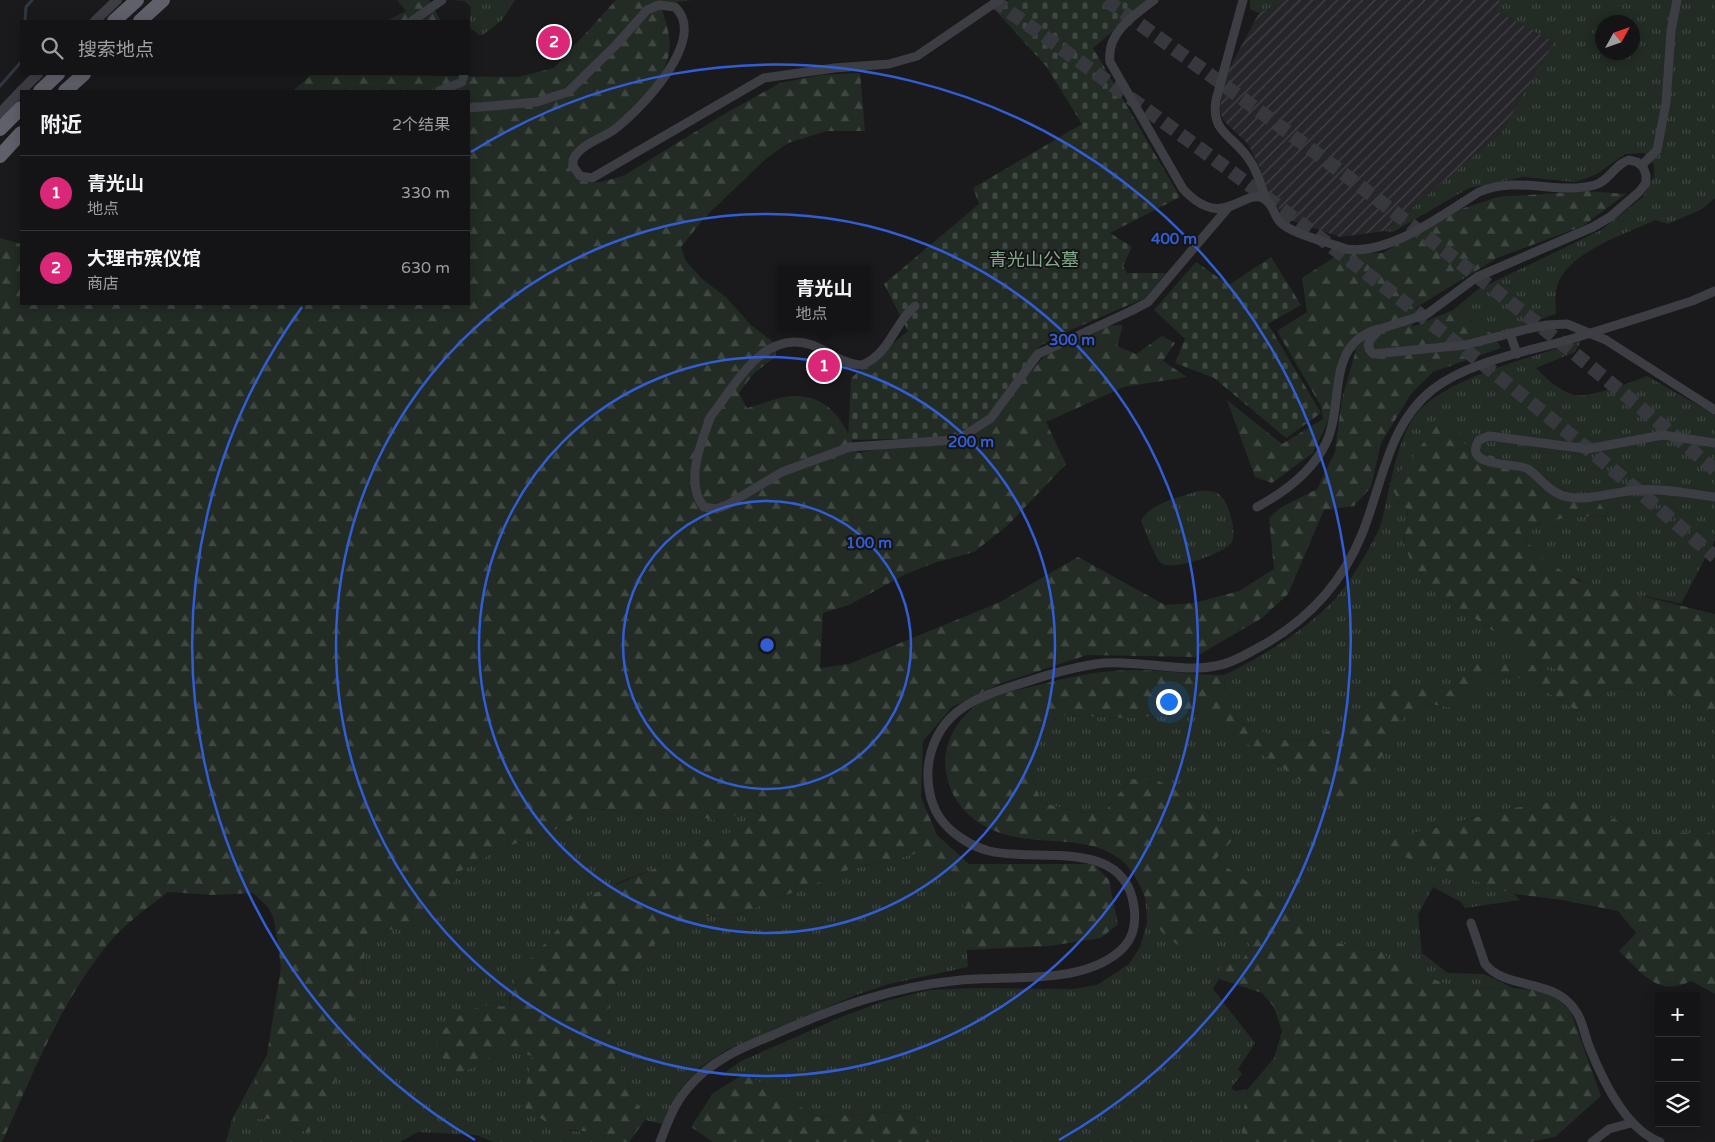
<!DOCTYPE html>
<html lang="zh">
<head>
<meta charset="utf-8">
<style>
  :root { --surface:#141416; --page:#1d1d1f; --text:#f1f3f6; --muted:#9d9ea1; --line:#333335; --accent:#db2777 }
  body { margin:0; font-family:"Varela Round","Noto Sans SC",sans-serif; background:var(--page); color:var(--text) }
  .controls { position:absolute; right:15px; bottom:15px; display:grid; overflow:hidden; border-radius:0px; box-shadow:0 2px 12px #0003 }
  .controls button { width:45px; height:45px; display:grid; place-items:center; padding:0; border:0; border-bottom:1px solid var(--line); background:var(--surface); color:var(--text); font:25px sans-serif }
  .compass { position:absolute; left:1595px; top:15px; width:45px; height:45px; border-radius:50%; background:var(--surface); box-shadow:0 2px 12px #0003; rotate:50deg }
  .you { position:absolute; left:1168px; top:701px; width:18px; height:18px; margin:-12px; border:4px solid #fff; border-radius:50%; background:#1a73e8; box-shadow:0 0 0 8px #1a73e833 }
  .badge { display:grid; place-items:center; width:32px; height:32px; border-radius:50%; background:var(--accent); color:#fff; font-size:16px; font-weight:700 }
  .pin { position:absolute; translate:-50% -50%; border:2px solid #fff; box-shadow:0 1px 5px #0006 }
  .popup { position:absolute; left:778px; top:266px; width:92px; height:65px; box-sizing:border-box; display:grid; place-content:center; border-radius:0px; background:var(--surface); filter:drop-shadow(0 1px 4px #0005); font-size:16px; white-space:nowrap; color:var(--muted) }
  .popup b { font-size:19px; color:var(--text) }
  .popup::after { content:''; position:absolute; left:50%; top:100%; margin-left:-10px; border:10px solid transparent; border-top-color:var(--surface) }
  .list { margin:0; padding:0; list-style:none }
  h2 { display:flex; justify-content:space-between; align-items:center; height:65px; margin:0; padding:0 20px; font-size:21px }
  h2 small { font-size:16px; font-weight:400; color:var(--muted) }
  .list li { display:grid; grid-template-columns:32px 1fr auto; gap:15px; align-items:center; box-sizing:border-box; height:75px; padding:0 20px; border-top:1px solid var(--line) }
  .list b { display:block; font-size:19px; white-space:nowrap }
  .list p { margin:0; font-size:16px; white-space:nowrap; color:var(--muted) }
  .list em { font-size:16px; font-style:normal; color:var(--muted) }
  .icon { flex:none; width:28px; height:28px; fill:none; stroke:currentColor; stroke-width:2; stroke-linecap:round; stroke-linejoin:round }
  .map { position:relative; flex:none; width:1715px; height:1142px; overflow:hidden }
  .search { position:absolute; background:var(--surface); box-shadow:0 2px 12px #0003; left:20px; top:20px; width:450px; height:55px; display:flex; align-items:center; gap:12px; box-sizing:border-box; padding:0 18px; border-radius:0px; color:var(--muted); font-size:19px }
  .panel { position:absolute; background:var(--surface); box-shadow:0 2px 12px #0003; left:20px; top:90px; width:450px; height:215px; border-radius:0px }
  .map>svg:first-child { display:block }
  .industrial { fill:url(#industrial-furrows) }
  .grass { fill:url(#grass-tufts); fill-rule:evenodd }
  .forest { fill:url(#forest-firs) }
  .cemetery { fill:url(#cemetery-stones) }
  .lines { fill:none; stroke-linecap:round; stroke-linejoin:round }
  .stream { stroke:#2f3842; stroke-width:3 }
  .primary-tunnel { stroke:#37383d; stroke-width:14; stroke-dasharray:14 7; stroke-linecap:butt }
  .minor { stroke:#3d3d44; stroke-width:9 }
  .tertiary { stroke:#3d3d44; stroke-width:10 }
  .trunk { stroke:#5f606a; stroke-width:14 }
  .minor-bridge { stroke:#3d3d44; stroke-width:9 }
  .ring { fill:none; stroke:#325dd4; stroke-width:2.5 }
  .labels { text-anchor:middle; stroke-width:4; stroke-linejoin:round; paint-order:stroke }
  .park-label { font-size:18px; fill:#82a988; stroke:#151518 }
  .centre { fill:#325dd4; stroke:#151518; stroke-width:2.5 }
  .ring-label { font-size:15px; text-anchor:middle; font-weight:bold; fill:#325dd4; stroke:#151518; stroke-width:4; stroke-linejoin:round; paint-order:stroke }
</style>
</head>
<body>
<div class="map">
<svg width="1715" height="1142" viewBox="0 0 1715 1142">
  <defs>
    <pattern id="industrial-furrows" width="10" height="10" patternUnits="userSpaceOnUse" patternTransform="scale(1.25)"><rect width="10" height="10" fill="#26262a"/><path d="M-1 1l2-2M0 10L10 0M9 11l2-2" fill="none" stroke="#434347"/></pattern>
    <pattern id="grass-tufts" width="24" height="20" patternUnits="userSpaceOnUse" patternTransform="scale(1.25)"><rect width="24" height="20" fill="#222b24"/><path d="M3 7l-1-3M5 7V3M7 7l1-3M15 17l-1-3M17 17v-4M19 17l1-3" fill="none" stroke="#3f4742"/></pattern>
    <pattern id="forest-firs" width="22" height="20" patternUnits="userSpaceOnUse" patternTransform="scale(1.25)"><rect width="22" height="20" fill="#222b24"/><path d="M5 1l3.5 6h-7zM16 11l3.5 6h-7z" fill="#3f4742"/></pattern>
    <pattern id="cemetery-stones" width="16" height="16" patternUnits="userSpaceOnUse" patternTransform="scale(1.25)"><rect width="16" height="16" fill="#222b24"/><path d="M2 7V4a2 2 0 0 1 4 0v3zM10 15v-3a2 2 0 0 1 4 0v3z" fill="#3f4742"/></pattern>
  </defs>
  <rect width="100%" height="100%" fill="#1a1a1d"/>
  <path class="industrial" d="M1286,0H1500L1495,10L1555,42L1501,133L1385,231L1340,237L1286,219L1266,191L1261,170L1248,144L1223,120L1220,111L1221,99L1229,69L1259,13Z"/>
  <g class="grass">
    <path d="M453,0H515L502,20L483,35H479L469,27L471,7L465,1Z"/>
    <path d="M1250,0H1286L1259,13L1250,9Z"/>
    <path d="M1500,0H1715V198L1702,209L1668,224L1655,220C1626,234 1561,254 1556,291C1555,298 1556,307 1556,314L1494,335L1453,310L1477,290L1601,230L1643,197L1654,176V165L1644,153L1625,154L1597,174L1576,182L1523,177L1469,188L1393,232L1385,231L1501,133L1554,42L1495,10ZM1602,22H1632V52H1602Z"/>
    <path d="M1581,341L1575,352L1536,368C1547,379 1559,391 1575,395C1589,398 1633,382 1647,376L1715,415V540L1681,604C1617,587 1558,591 1518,529L1572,516L1610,517L1597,500L1562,501L1513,463L1466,447L1412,458L1389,484L1408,509L1404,542L1412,565L1440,595L1533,658L1591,686L1479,661L1445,695L1390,692L1315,739L1282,740L1239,722L1225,693L1224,675C1259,659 1308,628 1334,600C1347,585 1358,568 1368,550C1372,541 1379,532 1381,523C1390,492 1396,437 1418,412C1448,377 1536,356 1581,341Z"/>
    <path d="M1198,491C1204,491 1211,490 1217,493C1228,498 1237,531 1232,542C1226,553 1172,572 1161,563C1154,557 1146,531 1141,521C1149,503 1181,497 1198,491Z"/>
    <path d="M1487,672L1528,680L1577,711L1612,688L1651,691L1681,696L1715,726V837L1710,833H1644L1571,799L1507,809L1428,830L1379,840L1514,894L1520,900L1465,908L1461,902L1433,887L1418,915L1422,953L1448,973L1484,974L1513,988L1458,989L1389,961L1382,951L1327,941L1216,859L1235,837L1198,803L1157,781L1131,779L1106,810L1079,813L1041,802L1030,769L1034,728L1066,715L1123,718L1203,713L1320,794L1385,749L1403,717L1430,704L1456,708L1479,685Z"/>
    <path d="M591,808L644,814L690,815L719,821L755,809L761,816L743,830L689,843L654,869L617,883L510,996L509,1007L479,1065L501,1049L533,1056L570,1131L599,1132L608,1142H493L476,1135L418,1132L400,1142H226L232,1119L257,1073L247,1118L275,1119L308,1133L362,990L366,934L417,925L441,902L459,872L501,848L548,834Z"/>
    <path d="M919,853L961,878L968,967L889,984L856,995L727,1050L701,1067L680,1089L662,1124L645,1120L612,1048L607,996L661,937L707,916L740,914L848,870Z"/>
    <path d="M1145,894L1162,933L1192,952L1207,933L1251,942L1244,958L1222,965L1219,979L1213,989L1255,1043L1238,1069L1242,1074L1231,1088L1235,1091L1248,1089L1241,1122L1243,1142H941L910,1111L817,1117L749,1076H720L741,1061L846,1015L882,1002L929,990L977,988L1073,989L1097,985L1129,964L1140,947L1147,923Z"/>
  </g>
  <g class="forest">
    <path d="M397,0H429L441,21H386L406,11Z"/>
    <path d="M616,0H693L660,4C666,22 674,42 667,61C653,103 608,131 572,154L581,180L591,183L601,182L623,176L726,113L780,83L821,75L860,73L865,131H827L788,143L767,158L705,217L681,247L686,261L702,279L726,297L751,325L777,345L775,357L754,373L739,393L747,408C762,404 782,395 797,396C833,397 845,426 858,453L971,433L998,411L1051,348L1101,326L1123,325L1117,346L1136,354L1162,336L1175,343L1163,361L1187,377L1124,387L1046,422L1066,464L1007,526L974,552L934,563L906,574L849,605L823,613L820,668L849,664L1000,602L1078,557L1165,605L1194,603L1239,591L1274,569L1269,518L1280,508L1317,489L1335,452L1342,398L1356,350L1340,355L1329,419L1313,453L1272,483L1255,477L1227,400L1282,444L1323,419L1321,406L1277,331L1307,312L1302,278L1341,253H1383L1449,213L1498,197L1586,191L1626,194L1583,226L1497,258L1417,307L1412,327L1453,310L1494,335L1501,348L1433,372L1411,394L1381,443L1371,487L1354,506L1324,510L1288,594L1262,618L1195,657L1087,655L999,684L952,707L923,741L921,797L937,835L969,864H1094L1109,880L1118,924L1101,938L1049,946L966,950L961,878L919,853L848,870L740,914L707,916L661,937L607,996L612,1048L645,1120L629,1142H608L599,1132C562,1131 551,1127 522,1106L532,1056L501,1049L479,1065L458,1074L435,1050L442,1031L459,1016L483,1005L509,1007L516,975L588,896L654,869L689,843L743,830L761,816L755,809L719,821L690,815L644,814L591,808L548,834L501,848L459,872L441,902L417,925L366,934L362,990L330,1098L308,1133L275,1119L246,1118L257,1073L267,1055L281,967L274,919L268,907L253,893L212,895L168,892C148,908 124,924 108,944C60,1003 33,1074 2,1142H0V238L21,244V304H469V91H293L312,74L518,77L554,68Z"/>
    <path d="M1438,423L1458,427L1466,447L1513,463L1561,500H1597L1610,517L1572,516L1519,529L1526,541L1546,561L1577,580L1715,614V726L1681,696L1651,691L1612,688L1577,711L1528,680L1487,672L1479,685L1456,708L1430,704L1403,717L1365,787L1342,797L1320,794L1203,713L1123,718L1066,715L1034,728L1030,769L1041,802L1079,813L1106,810L1131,779L1157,780L1198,803L1235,837L1216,859L1327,941L1382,951L1390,961L1458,989L1513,988L1551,992L1571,1012L1601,1096L1555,1137L1530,1142H1243L1241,1122L1248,1089L1274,1058L1282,1031L1274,1007L1262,993L1219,979L1222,965L1244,958L1251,942L1207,933L1192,953C1183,947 1167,940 1161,931C1145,907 1143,875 1117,857C1076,829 1016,855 970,816C952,800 942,775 946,752C950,732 962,715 979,703C993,694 1011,692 1026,688C1062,679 1096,670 1134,670C1164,670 1194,675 1224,675L1225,693L1239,722L1282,740L1315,739L1390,692L1413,683L1445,695L1478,661L1535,665L1583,683L1533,658L1440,595L1412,566L1404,542L1408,509L1403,507L1389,484L1412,458Z"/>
    <path d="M1571,799L1644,833H1710L1715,837V994L1691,981C1658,998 1642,973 1619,951L1636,933L1618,911L1562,900L1514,894L1398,855L1378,840L1428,830L1507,809Z"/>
    <path d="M741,1076H749L817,1117L910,1111L941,1142H713L691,1127L713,1093Z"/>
  </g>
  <g class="cemetery">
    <path d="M1009,0H1149L1093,48L1180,197L1110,233L1132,247L1123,266L1127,273H1166L1145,298L1059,335L1040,346L1005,400L974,427L945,438L848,440L851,378L908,331L884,284L979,204L973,188L1082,124L1046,66L995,10Z"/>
    <path d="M1271,257L1301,305L1268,324L1321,413L1286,438L1214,378L1175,363L1185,339L1154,310L1196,262L1229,285Z"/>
  </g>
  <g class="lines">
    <g class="stream">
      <path d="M25,21L26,7L32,0"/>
      <path d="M0,86L21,62"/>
    </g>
    <g class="primary-tunnel">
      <path d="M993,0C1241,175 1486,357 1715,557"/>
      <path d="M1106,0C1315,149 1520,304 1715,470"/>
    </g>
    <g class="minor">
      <path d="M1154,0C1134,15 1106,33 1110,62L1183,189C1223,232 1242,189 1263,198C1274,203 1273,216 1281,223C1295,235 1328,242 1346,249C1389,256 1443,214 1479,192C1516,175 1558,195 1595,185C1609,181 1615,164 1629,160L1637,162L1643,167L1646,175V183L1639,192L1610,217L1593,227L1477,277L1427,314L1380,329L1369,341V349L1373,354L1465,345L1527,329L1547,325L1567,324L1606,340L1715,410"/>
      <path d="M1243,0L1216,100C1210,135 1237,136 1252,164C1259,175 1261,189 1267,200"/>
      <path d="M412,21L442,0"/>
      <path d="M439,91L462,82L464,74"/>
      <path d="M469,108L537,102L568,92L616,45L647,10L659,5L675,7C709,39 640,110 615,129C602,139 580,144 573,160V166L580,176L592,178L764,78L834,68L889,64L917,56L999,0"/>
      <path d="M1642,165L1657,150L1666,103L1671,31L1677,0"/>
      <path d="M915,306C894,323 890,354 862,365C844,365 828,351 812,345C763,328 736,385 711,416C701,442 684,483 704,507L716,509L727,505L782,472L850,447L954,440L962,437L991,418L1038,354L1131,311L1148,302L1227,209"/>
      <path d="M1623,323L1692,301L1715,291"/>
      <path d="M1510,333L1517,354"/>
      <path d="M1715,443L1663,435L1587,449L1489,436L1479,440C1461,469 1518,462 1528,469C1541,478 1550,494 1568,497C1590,501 1616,491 1639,490C1664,488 1690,494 1715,497"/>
      <path d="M1257,507C1285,492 1312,472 1326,443C1345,403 1325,344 1378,329"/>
      <path d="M1471,923L1485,964C1507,991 1553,977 1575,1010C1583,1020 1584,1034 1589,1046C1602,1079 1625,1129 1660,1142"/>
      <path d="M660,1142C667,1124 674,1104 687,1089C710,1061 741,1048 773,1035C836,1007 891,987 961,980C1010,975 1087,986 1124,947C1134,936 1136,921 1134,907C1125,836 1037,863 989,851C971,846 951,834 940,818C929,802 926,780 929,761C939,706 984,695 1029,681C1053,673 1078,666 1104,663C1139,660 1183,673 1215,666C1229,664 1242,657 1254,650C1304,624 1341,586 1362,534C1382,485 1388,425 1432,390C1467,362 1525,352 1568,340"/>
      <path d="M1592,1142L1609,1129L1631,1123"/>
    </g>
    <g class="tertiary">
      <path d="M95,21L117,0"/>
      <path d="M21,91L38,74"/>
      <path d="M0,113L21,91"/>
    </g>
    <g class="trunk">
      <path d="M114,21L137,0"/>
      <path d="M140,21L163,0"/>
      <path d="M40,91L58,74"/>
      <path d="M65,91L84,74"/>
      <path d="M0,129L21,108"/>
      <path d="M0,156L21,133"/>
    </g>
    <path class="minor-bridge" d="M1568,340L1623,323"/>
  </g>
  <g class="ring">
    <circle cx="767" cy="645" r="144"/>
    <circle cx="767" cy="645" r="288"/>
    <circle cx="767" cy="645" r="431"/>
    <path d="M475 1140A575 575 0 0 1 302 307M471 152A575 575 0 1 1 1059 1140"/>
  </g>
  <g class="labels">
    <g class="park-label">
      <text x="1034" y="266">青光山公墓</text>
    </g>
  </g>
  <circle cx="767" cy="645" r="8" class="centre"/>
  <g class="ring-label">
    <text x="1174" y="244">400 m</text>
    <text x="1072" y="345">300 m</text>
    <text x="971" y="447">200 m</text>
    <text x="869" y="548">100 m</text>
  </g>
</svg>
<div class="controls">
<button>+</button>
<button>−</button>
<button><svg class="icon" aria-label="layers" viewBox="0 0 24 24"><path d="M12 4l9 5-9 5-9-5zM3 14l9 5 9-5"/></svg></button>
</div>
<svg class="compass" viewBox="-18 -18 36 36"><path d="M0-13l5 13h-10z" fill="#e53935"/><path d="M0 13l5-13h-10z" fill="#9d9ea1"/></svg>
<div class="you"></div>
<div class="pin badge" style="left:824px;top:366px">1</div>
<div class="popup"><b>青光山</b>地点</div>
<div class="pin badge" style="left:554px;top:42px">2</div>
<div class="search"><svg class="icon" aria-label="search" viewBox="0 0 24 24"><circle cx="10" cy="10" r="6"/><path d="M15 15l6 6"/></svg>搜索地点</div>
<section class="panel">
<h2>附近<small>2个结果</small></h2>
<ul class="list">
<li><span class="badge">1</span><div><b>青光山</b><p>地点</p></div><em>330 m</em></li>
<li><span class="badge">2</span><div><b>大理市殡仪馆</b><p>商店</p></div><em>630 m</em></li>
</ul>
</section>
</div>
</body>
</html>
